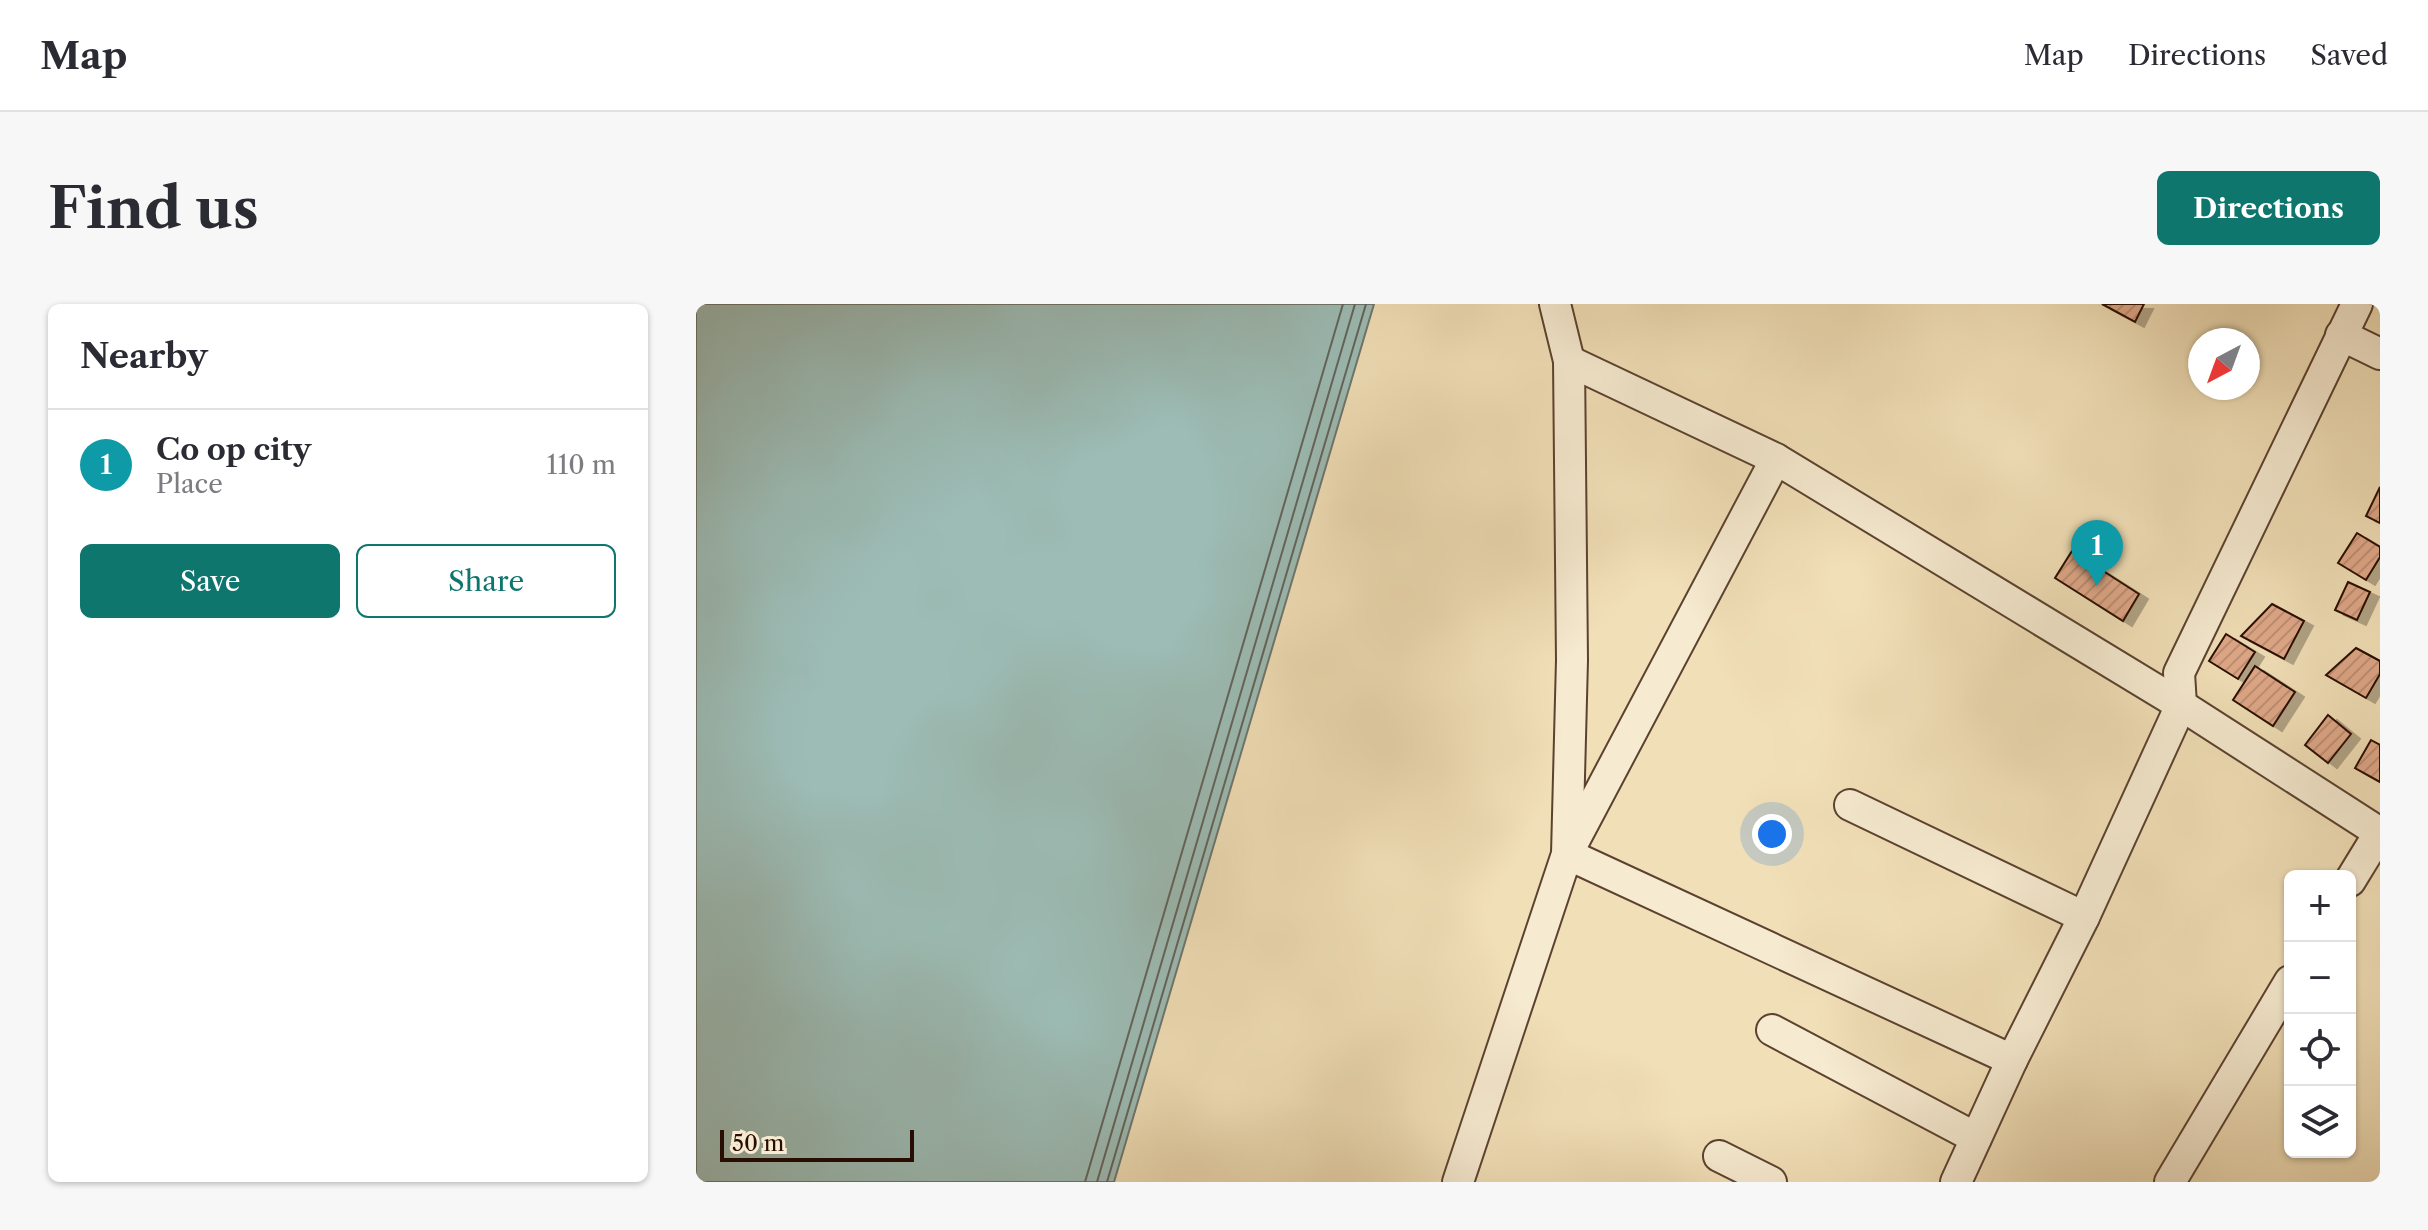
<!DOCTYPE html>
<html lang="en">
<head>
<meta charset="utf-8">
<style>
  :root { --surface:#fff; --page:#f7f7f7; --text:#2b2b33; --muted:#7c7c81; --line:#e1e1e2; --accent:#0f766e }
  body { margin:0; font-family:"Libre Caslon Text",serif; background:var(--page); color:var(--text) }
  .controls { position:absolute; right:24px; bottom:24px; display:grid; overflow:hidden; border-radius:12px; box-shadow:0 2px 6px #0004 }
  .controls button { width:72px; height:72px; display:grid; place-items:center; padding:0; border:0; border-bottom:2px solid var(--line); background:var(--surface); color:var(--text); font:40px sans-serif }
  .compass { position:absolute; left:1492px; top:24px; width:72px; height:72px; border-radius:50%; background:var(--surface); box-shadow:0 2px 6px #0004; rotate:221deg }
  .scale { position:absolute; left:24px; bottom:20px; width:194px; box-sizing:border-box; padding-left:8px; border:4px solid #290d03; border-top:0; font-size:22px; line-height:28px; white-space:nowrap; color:#290d03; -webkit-text-stroke:6px #f6ead0; paint-order:stroke }
  .you { position:absolute; left:1076px; top:530px; width:28px; height:28px; margin:-20px; border:6px solid #fff; border-radius:50%; background:#1a73e8; box-shadow:0 0 0 12px #1a73e833 }
  .badge { display:grid; place-items:center; width:52px; height:52px; border-radius:50%; background:var(--accent); color:#fff; font-size:26px; font-weight:700 }
  .pin { position:absolute; translate:-50% -66px; filter:drop-shadow(0 2px 4px #0008) }
  .pin::after { content:''; position:absolute; top:42px; width:28px; height:24px; background:inherit; clip-path:polygon(0 0,100% 0,50% 100%) }
  .list { margin:0; padding:0; list-style:none }
  h2 { display:flex; justify-content:space-between; align-items:center; height:104px; margin:0; padding:0 32px; font-size:34px }
  h2 small { font-size:26px; font-weight:400; color:var(--muted) }
  .list li { display:grid; grid-template-columns:52px 1fr auto; gap:24px; align-items:center; box-sizing:border-box; height:112px; padding:0 32px; border-top:2px solid var(--line) }
  .list b { display:block; font-size:30px; white-space:nowrap }
  .list p { margin:0; font-size:26px; white-space:nowrap; color:var(--muted) }
  .list em { font-size:26px; font-style:normal; color:var(--muted) }
  .actions { display:flex; gap:16px; padding:24px 32px }
  .actions a { flex:1; padding:18px 0; border:2px solid var(--accent); border-radius:12px; text-align:center; font-size:28px; color:var(--accent) }
  .actions .main { background:var(--accent); color:#fff }
  .icon { flex:none; width:44px; height:44px; fill:none; stroke:currentColor; stroke-width:2; stroke-linecap:round; stroke-linejoin:round }
  .map { position:relative; flex:none; width:1684px; height:878px; overflow:hidden; border-radius:12px }
  header { display:flex; align-items:center; gap:48px; box-sizing:border-box; height:112px; padding:0 40px; background:var(--surface); border-bottom:2px solid var(--line) }
  header strong { font-size:38px }
  nav { display:flex; gap:44px; margin-inline-start:auto; font-size:28px }
  .intro { display:flex; align-items:center; justify-content:space-between; box-sizing:border-box; height:192px; padding:0 48px }
  h1 { margin:0; font-size:56px }
  .button { padding:20px 36px; border-radius:12px; background:var(--accent); color:#fff; font-size:28px; font-weight:700 }
  main { display:flex; gap:48px; padding:0 48px }
  aside { flex:1; background:var(--surface); border-radius:12px; box-shadow:0 2px 6px #0004 }
  .map>svg:first-child { display:block }
  .water { fill:#9cbcb5; stroke:#6e766e; stroke-width:2 }
  .lines { fill:none; stroke-linecap:round; stroke-linejoin:round }
  .shore { stroke:#62645c; stroke-width:2 }
  .building { fill:url(#building-hatch); stroke:#290d03; stroke-width:2; filter:url(#shadow) }
  .minor-casing { stroke:#5b4230; stroke-width:34 }
  .minor { stroke:#f6ead0; stroke-width:30 }
</style>
</head>
<body>
<header>
<strong>Map</strong>
<nav><a>Map</a><a>Directions</a><a>Saved</a></nav>
</header>
<div class="intro"><h1>Find us</h1><a class="button">Directions</a></div>
<main>
<aside>
<h2>Nearby<small></small></h2>
<ul class="list">
<li><span class="badge" style="background:#0f9aa8">1</span><div><b>Co op city</b><p>Place</p></div><em>110 m</em></li>
</ul>
<div class="actions"><a class="main">Save</a><a>Share</a></div>
</aside>
<div class="map">
<svg width="1684" height="878" viewBox="0 0 1684 878">
  <defs>
    <pattern id="building-hatch" width="6" height="6" patternUnits="userSpaceOnUse" patternTransform="scale(2)"><rect width="6" height="6" fill="#dfa888"/><path d="M-1 1l2-2M0 6l6-6M5 7l2-2" fill="none" stroke="#bf8f74"/></pattern>
    <filter id="shadow"><feDropShadow dx="9" dy="5" stdDeviation="0" flood-color="#0004"/></filter>
  </defs>
  <rect width="100%" height="100%" fill="#f1dfb7"/>
  <filter id="stains"><feTurbulence type="fractalNoise" baseFrequency=".0025" numOctaves="4"/><feColorMatrix values="0 0 0 0 .2 0 0 0 0 .09 0 0 0 0 .02 0 0 0 .5 -.17"/></filter>
  <radialGradient id="worn" r=".72"><stop offset=".6" stop-color="#630" stop-opacity="0"/><stop offset="1" stop-color="#630" stop-opacity=".3"/></radialGradient>
  <path class="water" d="M0,0H678L418,878H0Z"/>
  <g class="lines">
    <g class="shore">
      <path d="M389,878L647,0"/>
      <path d="M401,878L659,0"/>
      <path d="M411,878L670,0"/>
    </g>
  </g>
  <g class="building">
    <path d="M1406,0H1448L1439,18Z"/>
    <path d="M1684,183V219L1670,212Z"/>
    <path d="M1661,229L1684,243V253L1670,276L1642,259Z"/>
    <path d="M1376,247L1443,290L1427,317L1359,274Z"/>
    <path d="M1652,278L1674,288L1661,316L1639,306Z"/>
    <path d="M1576,300L1608,317L1588,355L1545,332Z"/>
    <path d="M1530,330L1559,348L1542,375L1513,357Z"/>
    <path d="M1660,344L1684,357V370L1670,394L1630,371Z"/>
    <path d="M1559,362L1599,388L1577,422L1537,396Z"/>
    <path d="M1632,411L1655,430L1632,459L1609,441Z"/>
    <path d="M1675,436L1684,441V478L1659,464Z"/>
  </g>
  <g class="lines">
    <defs>
      <g id="minor">
        <path d="M859,0L873,57L876,356L871,550L1316,756"/>
        <path d="M1645,31L1684,50"/>
        <path d="M873,57L1080,155L1485,401L1684,529"/>
        <path d="M1154,501L1388,613"/>
        <path d="M1654,577L1684,528"/>
        <path d="M1076,726L1280,834"/>
        <path d="M1023,852L1075,878"/>
        <path d="M762,878L871,550L1080,155"/>
        <path d="M1260,878L1316,756L1388,613L1485,401L1483,369L1661,0"/>
        <path d="M1474,878L1594,677"/>
      </g>
    </defs>
    <use href="#minor" class="minor-casing"/>
    <use href="#minor" class="minor"/>
  </g>
  <rect width="100%" height="100%" filter="url(#stains)"/>
  <rect width="100%" height="100%" fill="url(#worn)"/>
</svg>
<div class="controls">
<button>+</button>
<button>−</button>
<button><svg class="icon" aria-label="locate" viewBox="0 0 24 24"><circle cx="12" cy="12" r="6"/><path d="M12 2v4M12 18v4M2 12h4M18 12h4"/></svg></button>
<button><svg class="icon" aria-label="layers" viewBox="0 0 24 24"><path d="M12 4l9 5-9 5-9-5zM3 14l9 5 9-5"/></svg></button>
</div>
<svg class="compass" viewBox="-18 -18 36 36"><path d="M0-13l5 13h-10z" fill="#e53935"/><path d="M0 13l5-13h-10z" fill="#7c7c81"/></svg>
<div class="scale">50 m</div>
<div class="you"></div>
<div class="pin badge" style="left:1401px;top:282px;background:#0f9aa8">1</div>
</div>
</main>
</body>
</html>
